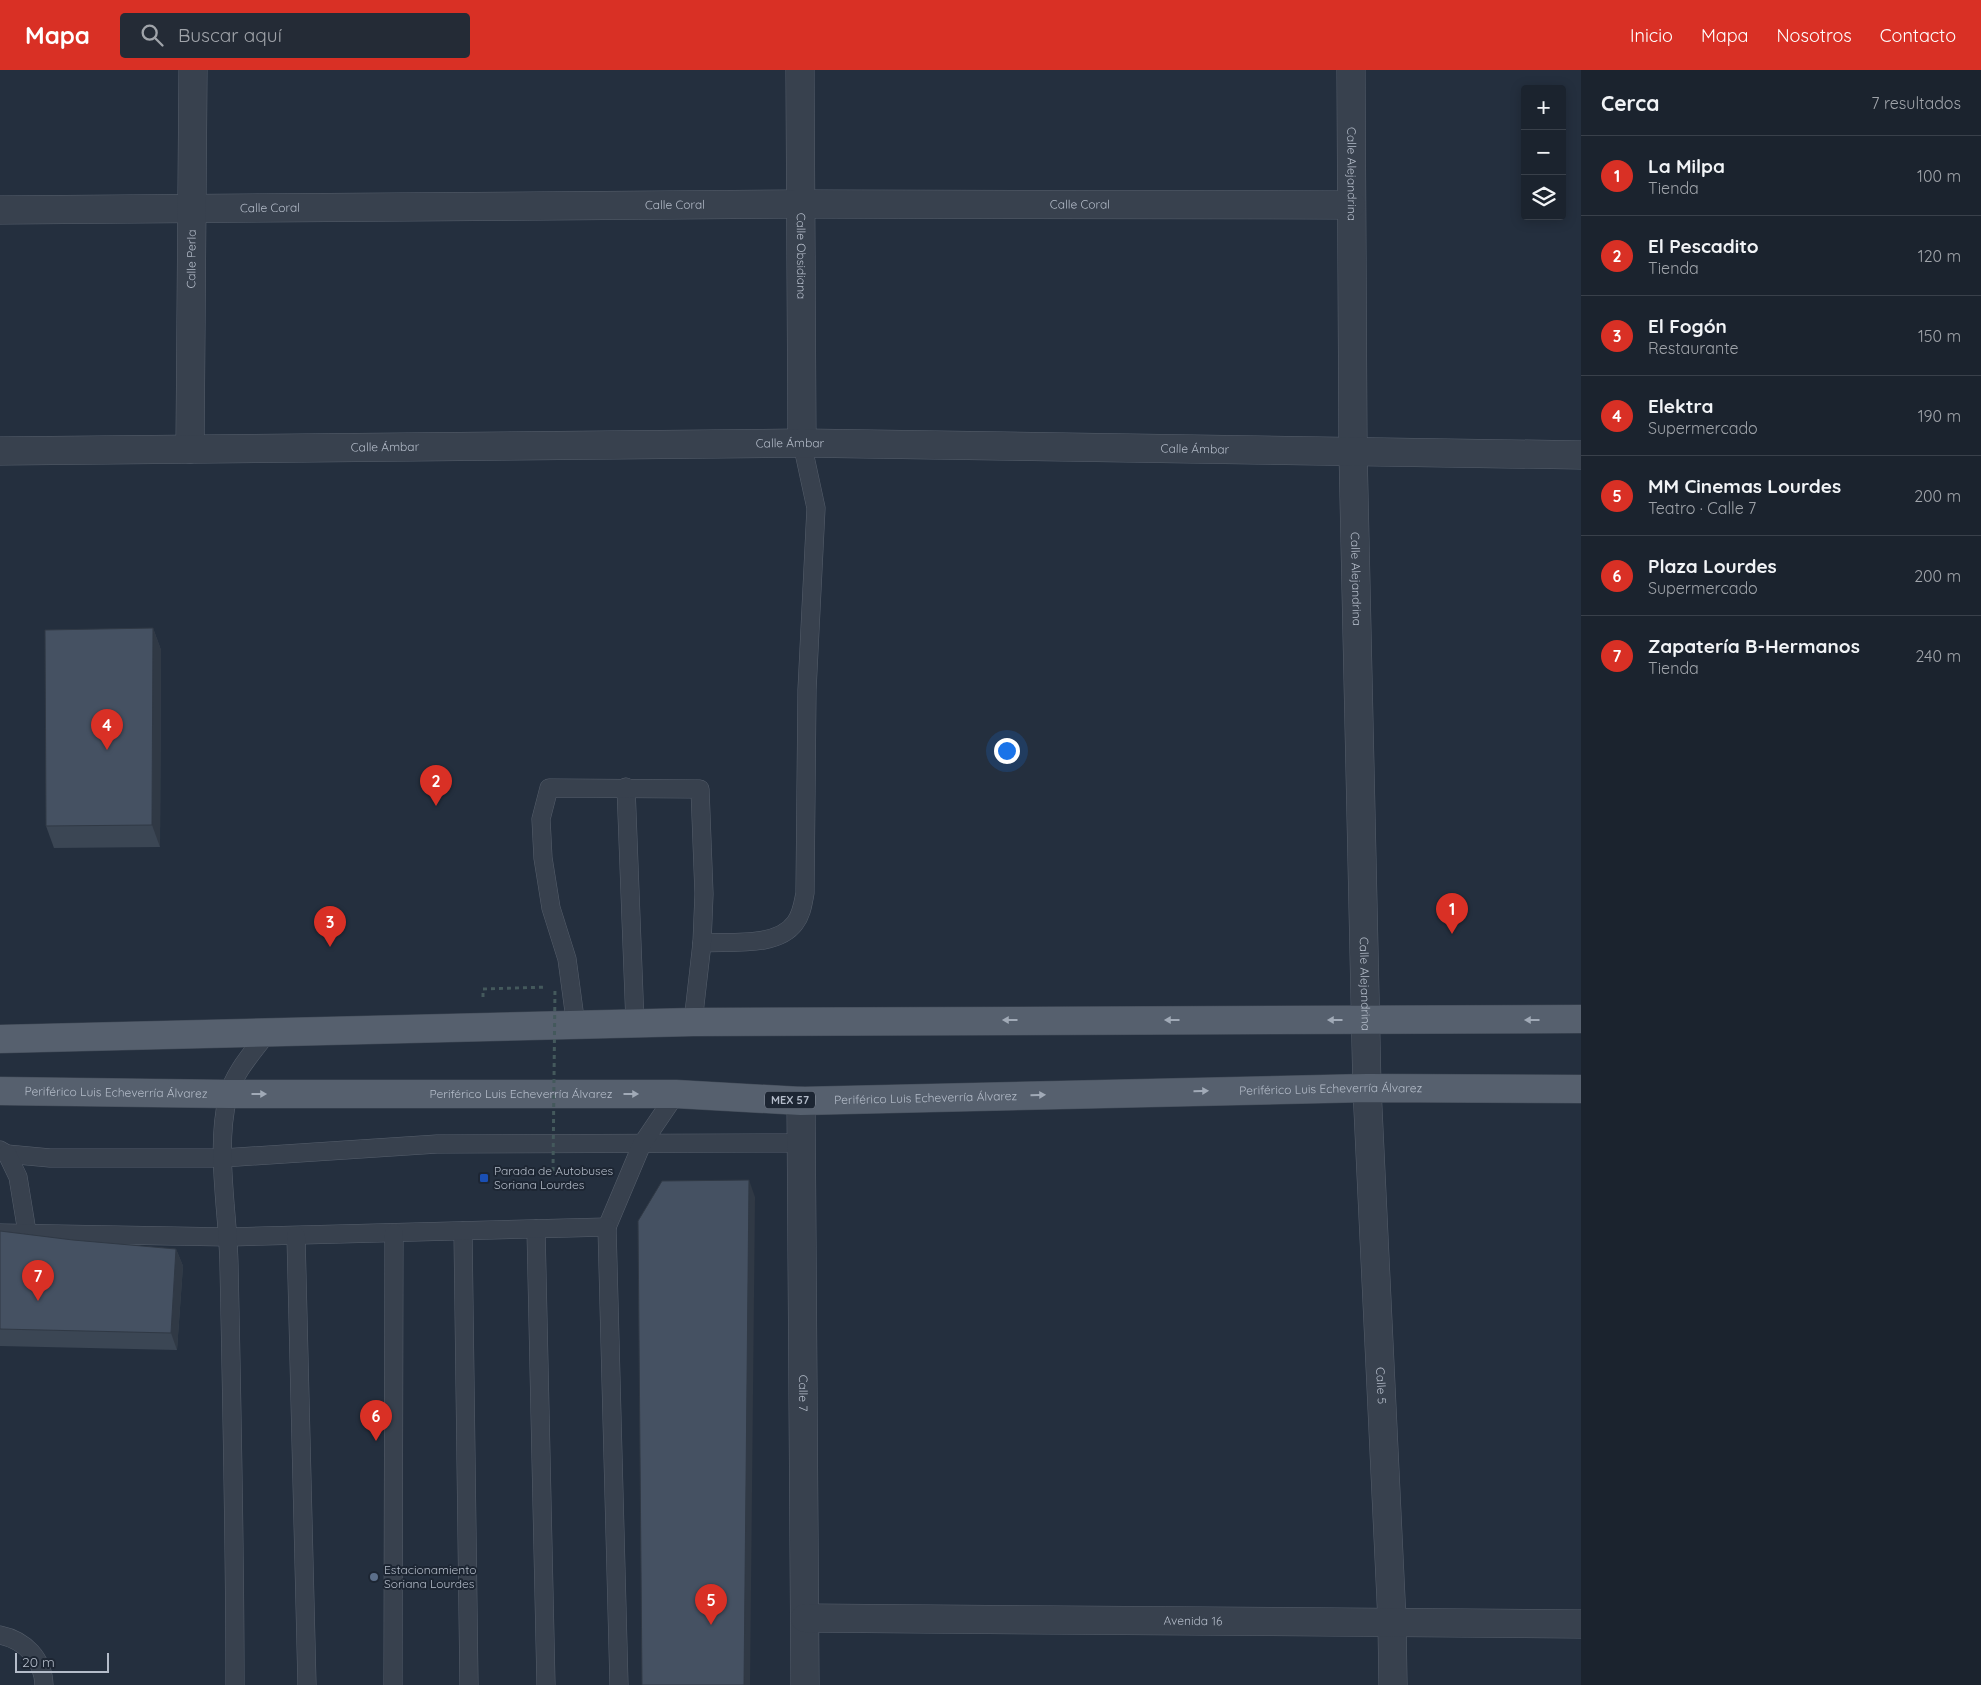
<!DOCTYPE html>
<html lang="es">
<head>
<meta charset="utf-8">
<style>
  :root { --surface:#1b232e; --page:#242b36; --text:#f1f3f6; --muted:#a0a4aa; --line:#39404a; --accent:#d93025 }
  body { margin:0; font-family:Quicksand,sans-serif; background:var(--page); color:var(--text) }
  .controls { position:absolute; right:15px; top:15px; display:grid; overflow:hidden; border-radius:5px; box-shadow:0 2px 12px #0003 }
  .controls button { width:45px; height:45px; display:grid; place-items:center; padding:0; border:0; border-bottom:1px solid var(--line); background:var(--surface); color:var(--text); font:25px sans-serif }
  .scale { position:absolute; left:15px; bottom:12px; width:94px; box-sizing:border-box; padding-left:5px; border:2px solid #b4bcc9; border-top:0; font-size:14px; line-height:18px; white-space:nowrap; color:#b4bcc9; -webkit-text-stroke:4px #1d2633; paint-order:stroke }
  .you { position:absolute; left:1006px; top:680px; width:18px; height:18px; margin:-12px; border:4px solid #fff; border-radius:50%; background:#1a73e8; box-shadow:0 0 0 8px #1a73e833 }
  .badge { display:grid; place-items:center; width:32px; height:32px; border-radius:50%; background:var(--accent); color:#fff; font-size:16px; font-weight:700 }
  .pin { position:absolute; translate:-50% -41px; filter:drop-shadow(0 1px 2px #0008) }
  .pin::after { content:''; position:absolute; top:26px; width:18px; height:15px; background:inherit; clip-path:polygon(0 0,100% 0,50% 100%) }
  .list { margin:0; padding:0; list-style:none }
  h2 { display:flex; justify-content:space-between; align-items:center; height:65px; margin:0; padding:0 20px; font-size:21px }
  h2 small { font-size:16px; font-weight:400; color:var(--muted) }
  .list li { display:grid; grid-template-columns:32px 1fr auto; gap:15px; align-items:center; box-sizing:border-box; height:80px; padding:0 20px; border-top:1px solid var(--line) }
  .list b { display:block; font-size:19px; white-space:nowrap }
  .list p { margin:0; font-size:16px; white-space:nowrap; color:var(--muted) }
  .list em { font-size:16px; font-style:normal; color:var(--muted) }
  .icon { flex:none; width:28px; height:28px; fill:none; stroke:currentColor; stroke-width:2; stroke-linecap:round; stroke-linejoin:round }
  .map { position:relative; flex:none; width:1581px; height:1615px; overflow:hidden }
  header { display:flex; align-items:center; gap:30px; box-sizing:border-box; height:70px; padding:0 25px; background:var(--accent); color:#fff }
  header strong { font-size:24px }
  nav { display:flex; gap:28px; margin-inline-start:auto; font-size:18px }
  .search { width:350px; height:45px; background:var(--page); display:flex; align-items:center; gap:12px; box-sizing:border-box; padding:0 18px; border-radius:5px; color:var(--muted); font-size:19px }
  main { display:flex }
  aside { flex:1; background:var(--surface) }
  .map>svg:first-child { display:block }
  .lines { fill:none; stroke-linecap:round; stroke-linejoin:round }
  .service-casing { stroke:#565f6c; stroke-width:19 }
  .minor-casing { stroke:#565f6c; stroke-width:29 }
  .primary-casing { stroke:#414a57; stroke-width:29 }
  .path { stroke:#44595c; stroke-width:3; stroke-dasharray:4 4; stroke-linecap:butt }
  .service { stroke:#38414e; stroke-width:18 }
  .minor { stroke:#38414e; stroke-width:28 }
  .primary { stroke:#56606e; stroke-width:28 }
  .path-bridge { stroke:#44595c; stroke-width:3; stroke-dasharray:4 4; stroke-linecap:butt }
  .wall { fill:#3b4654 }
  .shaded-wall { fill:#303945 }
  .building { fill:#455162; stroke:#303945 }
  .oneway { fill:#a1aab7 }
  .transit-dot { fill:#1a4fb4; stroke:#1d2633; stroke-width:2 }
  .service-dot { fill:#5c6f8a; stroke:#1d2633; stroke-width:2 }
  .labels { text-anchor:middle; stroke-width:4; stroke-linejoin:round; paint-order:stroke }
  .shield { fill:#1d2633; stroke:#878f9c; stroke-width:1 }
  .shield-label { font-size:11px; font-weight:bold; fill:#b4bcc9 }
  .street-label { font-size:12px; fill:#b4bcc9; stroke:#1d2633 }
  .poi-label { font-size:12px; fill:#b4bcc9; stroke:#1d2633; text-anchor:start }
</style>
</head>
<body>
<header>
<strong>Mapa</strong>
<div class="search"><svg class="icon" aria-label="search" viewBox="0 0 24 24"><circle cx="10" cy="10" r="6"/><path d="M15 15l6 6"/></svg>Buscar aquí</div>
<nav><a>Inicio</a><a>Mapa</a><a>Nosotros</a><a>Contacto</a></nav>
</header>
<main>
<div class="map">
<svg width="1581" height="1615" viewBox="0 0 1581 1615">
  <rect width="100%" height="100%" fill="#242f3e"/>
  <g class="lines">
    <defs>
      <g id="service">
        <path d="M626,717L635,953"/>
        <path d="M702,873C729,871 777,878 795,853C802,844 803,833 805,823L807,620L816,438L802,373"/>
        <path d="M576,956L567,889L551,838L543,788L541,749L549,718L700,719L704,824L702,873L693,952"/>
        <path d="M0,1080L7,1084L50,1088H223L437,1074L801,1073"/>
        <path d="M7,1084L18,1107L27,1162"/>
        <path d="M607,1157L642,1074L676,1024"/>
        <path d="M536,1159L546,1615"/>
        <path d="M463,1161L469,1615"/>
        <path d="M0,1163L229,1167L607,1157L619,1615"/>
        <path d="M296,1166L307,1615"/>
        <path d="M0,1565C25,1570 43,1589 44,1615"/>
        <path d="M235,1615C235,1475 232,1335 229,1195C228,1140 215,1080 228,1026C234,1002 254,981 268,962"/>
        <path d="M393,1615L394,1163"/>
      </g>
      <g id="minor">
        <path id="s1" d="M800,0L802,373"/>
        <path id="s2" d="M1351,0L1353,380L1367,1018L1392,1551L1393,1615"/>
        <path id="s3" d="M0,140L801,134L1351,135"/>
        <path id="s4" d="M190,379L193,0"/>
        <path id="s5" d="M0,381L802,373L1581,385"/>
        <path id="s6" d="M801,1031L805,1615"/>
        <path id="s7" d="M805,1548L1581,1554"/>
      </g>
      <g id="primary">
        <path d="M0,969L693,952L1581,949"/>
        <path id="s8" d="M0,1021L228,1024H676L801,1031L1367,1018L1581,1019"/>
      </g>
    </defs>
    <use href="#service" class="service-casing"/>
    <use href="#minor" class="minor-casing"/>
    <use href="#primary" class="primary-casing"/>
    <path class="path" d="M483,927V919L547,917"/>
    <use href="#service" class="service"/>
    <use href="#minor" class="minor"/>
    <use href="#primary" class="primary"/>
    <path class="path-bridge" d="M553,1101L555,917"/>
  </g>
  <g class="wall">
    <path d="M153,558L161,580L160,777L54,778L46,756Z"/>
    <path d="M0,1161L73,1170L176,1179L183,1196L177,1280L0,1276Z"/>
  </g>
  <g class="shaded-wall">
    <path d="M153,558L161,580L160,777L152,755Z"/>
    <path d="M749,1110L755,1127L750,1615H744Z"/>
    <path d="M176,1179L183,1196L177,1280L171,1263Z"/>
  </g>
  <g class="building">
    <path d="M153,558L152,755L46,756L45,560Z"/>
    <path d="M749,1110L744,1615H642L638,1151L662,1111Z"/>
    <path d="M0,1161L73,1170L176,1179L171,1263L0,1259Z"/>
  </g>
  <defs><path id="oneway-solid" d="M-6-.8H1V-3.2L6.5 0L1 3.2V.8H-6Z" transform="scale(1.25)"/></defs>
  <g class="oneway">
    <use href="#oneway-solid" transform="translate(1010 950) rotate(-180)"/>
    <use href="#oneway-solid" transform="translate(1172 950) rotate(-180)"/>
    <use href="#oneway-solid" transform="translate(1335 950) rotate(-180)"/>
    <use href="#oneway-solid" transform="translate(1532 950) rotate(180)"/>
    <use href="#oneway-solid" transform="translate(1201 1021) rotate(-1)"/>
    <use href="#oneway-solid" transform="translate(259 1024)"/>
    <use href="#oneway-solid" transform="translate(631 1024)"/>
    <use href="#oneway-solid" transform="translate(1038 1025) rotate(-1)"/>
  </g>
  <rect class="transit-dot" x="479" y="1103" width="10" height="10" rx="2.5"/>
  <circle class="service-dot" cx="374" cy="1507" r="5"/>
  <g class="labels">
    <rect class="shield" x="765" y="1021.5" width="50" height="17" rx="4"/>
    <g class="shield-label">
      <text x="790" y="1034">MEX 57</text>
    </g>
    <g class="street-label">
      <text dy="4" stroke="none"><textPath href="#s2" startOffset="104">Calle Alejandrina</textPath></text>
      <text dy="4" stroke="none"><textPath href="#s3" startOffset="1080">Calle Coral</textPath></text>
      <text dy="4" stroke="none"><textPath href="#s3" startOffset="675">Calle Coral</textPath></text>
      <text dy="4" stroke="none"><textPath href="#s3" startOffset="270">Calle Coral</textPath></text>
      <text dy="4" stroke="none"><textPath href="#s1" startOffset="186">Calle Obsidiana</textPath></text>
      <text dy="4" stroke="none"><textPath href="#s4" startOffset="190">Calle Perla</textPath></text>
      <text dy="4" stroke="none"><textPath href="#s5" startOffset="790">Calle Ámbar</textPath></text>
      <text dy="4" stroke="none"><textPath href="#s5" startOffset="385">Calle Ámbar</textPath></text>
      <text dy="4" stroke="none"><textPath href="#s5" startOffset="1195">Calle Ámbar</textPath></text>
      <text dy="4" stroke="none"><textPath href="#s2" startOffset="509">Calle Alejandrina</textPath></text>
      <text dy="4" stroke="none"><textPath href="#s2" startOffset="914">Calle Alejandrina</textPath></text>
      <text dy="4" stroke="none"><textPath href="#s8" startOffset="1331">Periférico Luis Echeverría Álvarez</textPath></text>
      <text dy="4" stroke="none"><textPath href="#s8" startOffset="116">Periférico Luis Echeverría Álvarez</textPath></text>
      <text dy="4" stroke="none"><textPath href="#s8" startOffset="521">Periférico Luis Echeverría Álvarez</textPath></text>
      <text dy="4" stroke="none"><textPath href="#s8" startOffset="926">Periférico Luis Echeverría Álvarez</textPath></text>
      <text dy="4" stroke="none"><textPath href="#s2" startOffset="1316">Calle 5</textPath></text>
      <text dy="4" stroke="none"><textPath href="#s6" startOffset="292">Calle 7</textPath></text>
      <text dy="4" stroke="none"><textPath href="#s7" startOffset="388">Avenida 16</textPath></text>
    </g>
    <g class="poi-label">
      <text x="494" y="1105">Parada de Autobuses<tspan x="494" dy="14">Soriana Lourdes</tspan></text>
      <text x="384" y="1504">Estacionamiento<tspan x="384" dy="14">Soriana Lourdes</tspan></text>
    </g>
  </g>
</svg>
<div class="controls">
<button>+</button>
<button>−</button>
<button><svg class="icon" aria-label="layers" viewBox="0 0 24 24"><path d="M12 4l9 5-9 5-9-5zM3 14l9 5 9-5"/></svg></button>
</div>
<div class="scale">20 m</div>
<div class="you"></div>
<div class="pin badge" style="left:1452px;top:864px">1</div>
<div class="pin badge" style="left:436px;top:736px">2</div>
<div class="pin badge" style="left:330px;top:877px">3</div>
<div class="pin badge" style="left:107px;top:680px">4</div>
<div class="pin badge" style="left:711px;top:1555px">5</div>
<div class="pin badge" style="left:376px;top:1371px">6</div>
<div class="pin badge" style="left:38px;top:1231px">7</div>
</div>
<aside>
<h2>Cerca<small>7 resultados</small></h2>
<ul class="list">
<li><span class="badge">1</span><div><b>La Milpa</b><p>Tienda</p></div><em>100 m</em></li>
<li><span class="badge">2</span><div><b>El Pescadito</b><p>Tienda</p></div><em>120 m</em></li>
<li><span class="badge">3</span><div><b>El Fogón</b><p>Restaurante</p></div><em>150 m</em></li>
<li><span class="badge">4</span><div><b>Elektra</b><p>Supermercado</p></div><em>190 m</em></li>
<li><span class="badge">5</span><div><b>MM Cinemas Lourdes</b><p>Teatro · Calle 7</p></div><em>200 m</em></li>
<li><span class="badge">6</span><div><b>Plaza Lourdes</b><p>Supermercado</p></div><em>200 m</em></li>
<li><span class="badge">7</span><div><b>Zapatería B-Hermanos</b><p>Tienda</p></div><em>240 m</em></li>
</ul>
</aside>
</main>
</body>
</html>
